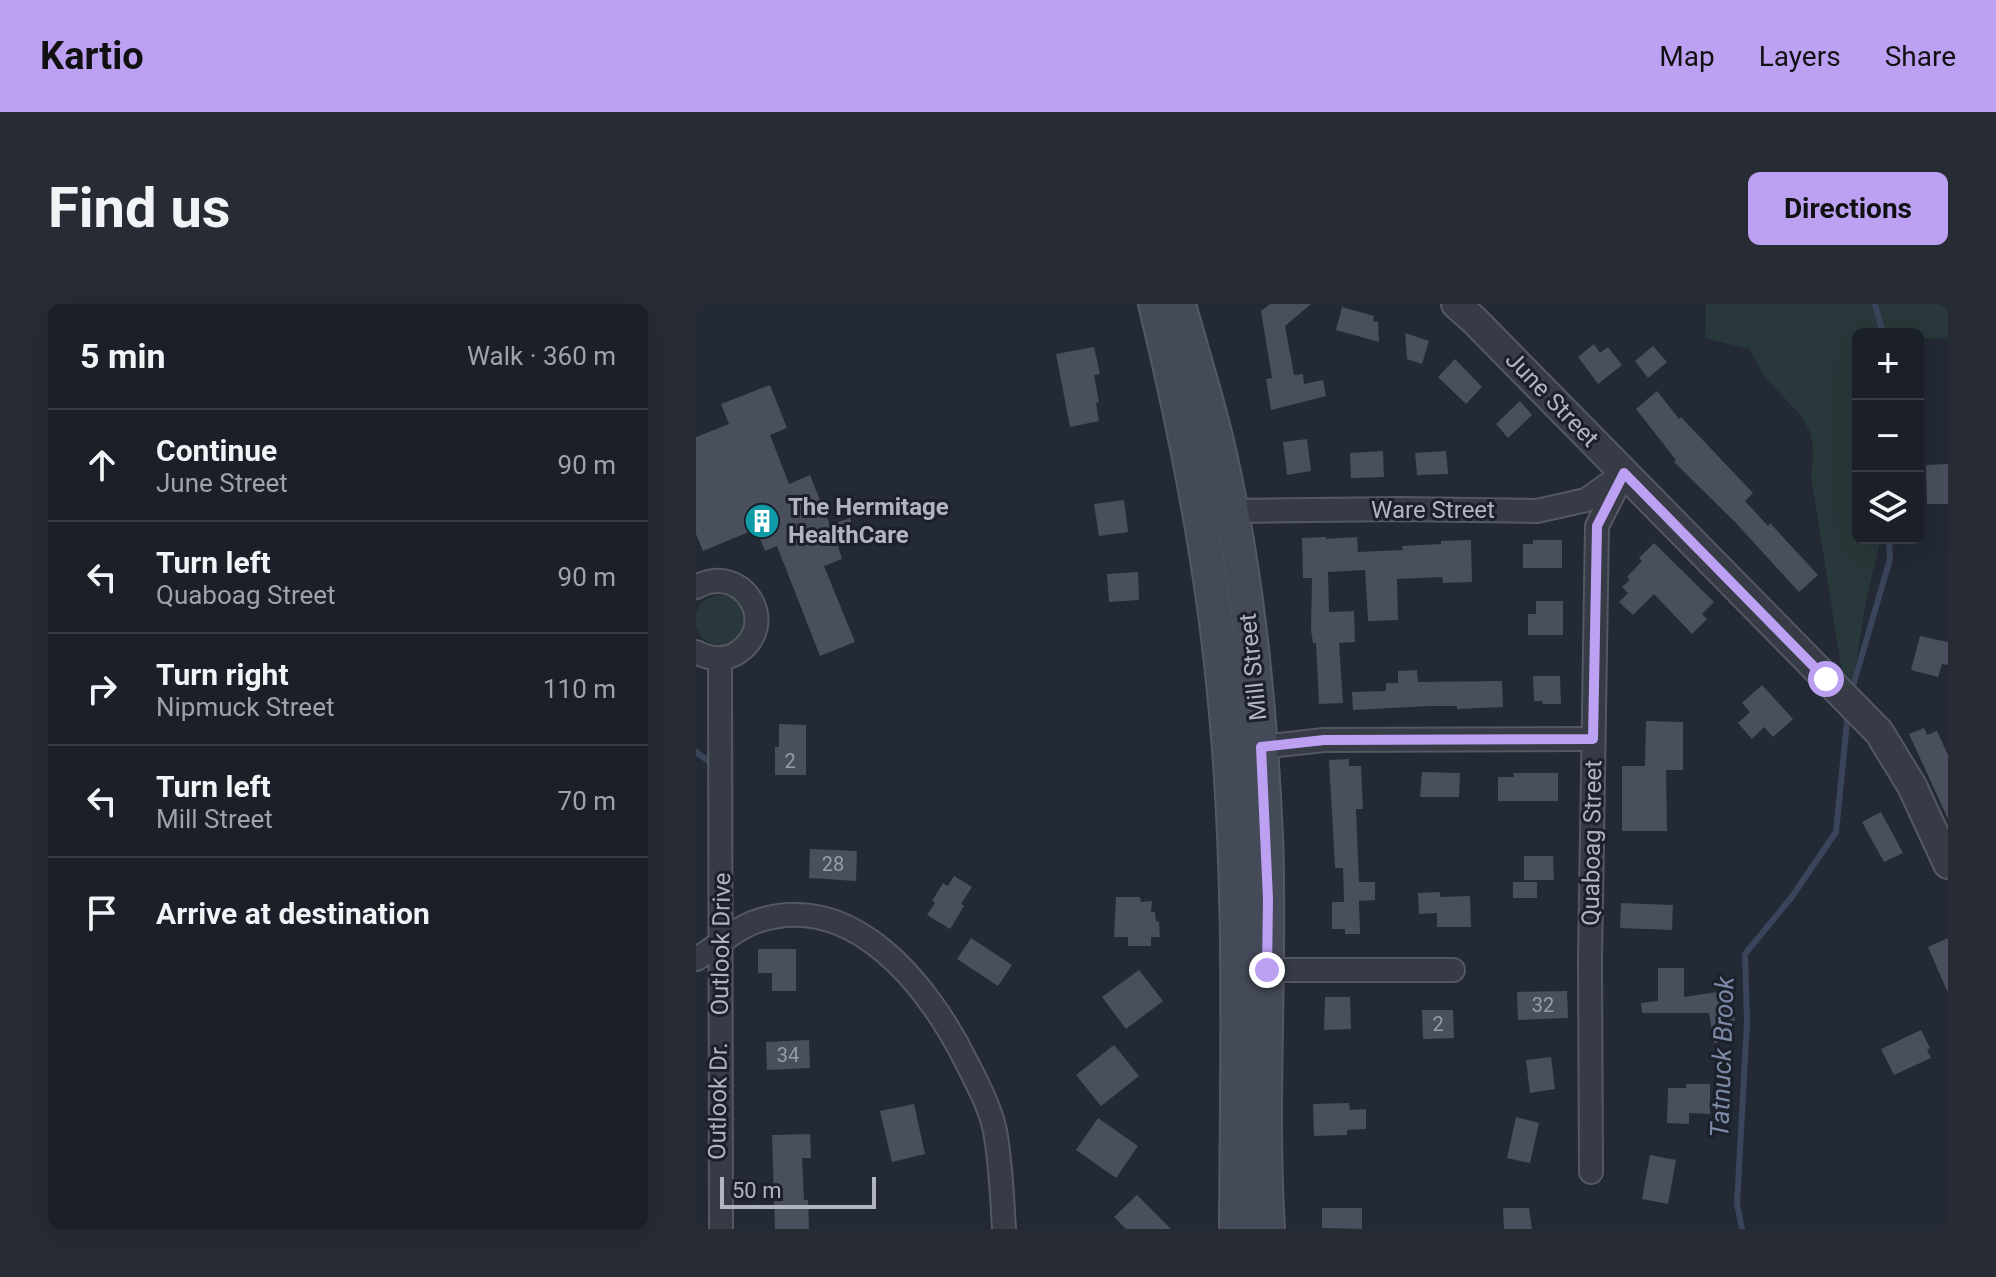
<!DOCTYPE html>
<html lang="en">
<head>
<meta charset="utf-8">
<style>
  :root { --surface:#1a1f28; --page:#272c34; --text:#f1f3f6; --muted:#9fa2a8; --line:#383d45; --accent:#bca0f2 }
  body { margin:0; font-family:Roboto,sans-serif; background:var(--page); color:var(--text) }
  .controls { position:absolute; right:24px; top:24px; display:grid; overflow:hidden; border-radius:12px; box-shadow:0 8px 32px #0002 }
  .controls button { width:72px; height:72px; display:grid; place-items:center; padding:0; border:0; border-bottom:2px solid var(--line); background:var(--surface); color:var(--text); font:40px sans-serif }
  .scale { position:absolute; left:24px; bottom:20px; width:156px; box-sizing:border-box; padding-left:8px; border:4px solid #b1b5c2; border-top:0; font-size:22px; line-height:28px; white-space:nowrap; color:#b1b5c2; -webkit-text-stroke:6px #1c202a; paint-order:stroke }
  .stop { position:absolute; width:24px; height:24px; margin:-18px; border:6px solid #bca0f2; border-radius:50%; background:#fff }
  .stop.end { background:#bca0f2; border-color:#fff; box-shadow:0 2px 8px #0008 }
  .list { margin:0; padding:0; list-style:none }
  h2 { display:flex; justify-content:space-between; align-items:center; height:104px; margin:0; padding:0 32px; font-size:34px }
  h2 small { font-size:26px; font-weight:400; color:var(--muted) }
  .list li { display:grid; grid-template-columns:52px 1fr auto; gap:24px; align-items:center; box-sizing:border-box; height:112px; padding:0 32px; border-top:2px solid var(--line) }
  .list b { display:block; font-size:30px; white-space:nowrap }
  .list p { margin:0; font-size:26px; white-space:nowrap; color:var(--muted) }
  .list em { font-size:26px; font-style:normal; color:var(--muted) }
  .icon { flex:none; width:44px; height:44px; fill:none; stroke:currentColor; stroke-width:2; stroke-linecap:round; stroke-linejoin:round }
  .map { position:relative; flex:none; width:1252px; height:925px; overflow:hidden; border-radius:12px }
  header { display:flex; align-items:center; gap:48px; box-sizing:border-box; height:112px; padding:0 40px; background:var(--accent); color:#111 }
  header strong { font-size:38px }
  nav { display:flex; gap:44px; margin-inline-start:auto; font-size:28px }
  .intro { display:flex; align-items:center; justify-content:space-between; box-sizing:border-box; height:192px; padding:0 48px }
  h1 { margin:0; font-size:56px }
  .button { padding:20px 36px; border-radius:12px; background:var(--accent); color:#111; font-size:28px; font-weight:700 }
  main { display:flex; gap:48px; padding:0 48px }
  aside { flex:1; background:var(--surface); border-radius:12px; box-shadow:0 8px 32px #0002 }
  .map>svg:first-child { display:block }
  .green { fill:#29383a }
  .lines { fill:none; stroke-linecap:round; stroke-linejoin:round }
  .stream { stroke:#3a455c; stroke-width:6 }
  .building { fill:#494f5d }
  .minor-casing { stroke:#545863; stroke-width:26 }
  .tertiary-casing { stroke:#545863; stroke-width:32 }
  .secondary-casing { stroke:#545863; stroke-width:36 }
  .minor { stroke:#363b46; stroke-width:22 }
  .tertiary { stroke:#363b46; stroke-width:28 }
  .secondary { stroke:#454a58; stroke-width:32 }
  .route { stroke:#bca0f2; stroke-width:10 }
  .labels { text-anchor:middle; stroke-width:6; stroke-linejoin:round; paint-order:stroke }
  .number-label { font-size:20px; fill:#979ca9 }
  .street-label { font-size:24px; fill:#b1b5c2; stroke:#1c202a }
  .poi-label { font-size:24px; font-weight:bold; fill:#b1b5c2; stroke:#1c202a; text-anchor:start }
  .water-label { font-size:26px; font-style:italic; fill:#7c8aa7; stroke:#1c202a }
</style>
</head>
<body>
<header>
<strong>Kartio</strong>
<nav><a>Map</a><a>Layers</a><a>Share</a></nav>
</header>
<div class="intro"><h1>Find us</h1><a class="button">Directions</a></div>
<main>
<aside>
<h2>5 min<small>Walk · 360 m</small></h2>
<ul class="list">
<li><svg class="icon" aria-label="ahead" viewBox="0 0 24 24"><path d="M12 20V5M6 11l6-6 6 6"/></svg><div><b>Continue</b><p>June Street</p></div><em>90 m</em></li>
<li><svg class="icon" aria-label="left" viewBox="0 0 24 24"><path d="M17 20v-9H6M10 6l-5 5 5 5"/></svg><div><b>Turn left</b><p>Quaboag Street</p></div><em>90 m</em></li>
<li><svg class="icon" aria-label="right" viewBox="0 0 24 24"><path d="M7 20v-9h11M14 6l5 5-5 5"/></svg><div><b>Turn right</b><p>Nipmuck Street</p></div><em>110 m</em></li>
<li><svg class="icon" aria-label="left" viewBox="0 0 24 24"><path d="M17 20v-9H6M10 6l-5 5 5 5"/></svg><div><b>Turn left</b><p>Mill Street</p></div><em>70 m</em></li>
<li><svg class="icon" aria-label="arrive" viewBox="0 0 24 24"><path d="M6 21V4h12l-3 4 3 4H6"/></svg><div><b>Arrive at destination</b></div></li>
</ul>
</aside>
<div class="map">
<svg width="1252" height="925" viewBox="0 0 1252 925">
  <rect width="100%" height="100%" fill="#232935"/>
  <g class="green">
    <path d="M1010,0H1252V35L1222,34V30H1162V234H1185L1170,297L1157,378L1146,368L1115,172C1125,115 1099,111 1070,73C1063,65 1059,54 1053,45L1009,34Z"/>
    <circle cx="24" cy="316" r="25"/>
  </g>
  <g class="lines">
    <g class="stream">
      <path d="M1179,0L1187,30"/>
      <path d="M1155,389L1194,255L1193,234"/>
      <path d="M0,448L18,461"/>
      <path d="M1046,925L1041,900L1051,718L1049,650L1095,594L1140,528L1152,408"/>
    </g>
  </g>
  <g class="building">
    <path d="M574,0H615L589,22L598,71L607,70L608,80L627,76L630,92L575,106L570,75L576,74L565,7Z"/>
    <path d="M646,3L678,12L677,17L682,18L683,38L640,26Z"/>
    <path d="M709,29L733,37L726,60L711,55Z"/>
    <path d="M898,40L904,49L912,43L926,61L902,80L882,53Z"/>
    <path d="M957,42L971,58L952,74L939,57Z"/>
    <path d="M398,43L404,70L398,71L403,98L400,99L403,117L374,123L360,50Z"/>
    <path d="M759,55L786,83L770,100L742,73Z"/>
    <path d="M74,81L91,124L74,131L93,180L114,171L134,221L154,214L160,231L141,239L146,255L128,262L159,338L124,352L81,242L69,247L60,225L7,247L0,230V133L33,120L25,100Z"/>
    <path d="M961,87L983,115L985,113L1057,189L1049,197L1072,222L1074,219L1122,271L1103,288L1040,219L978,158L980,156L940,105Z"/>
    <path d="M824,97L836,111L812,134L800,120Z"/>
    <path d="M611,135L615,167L591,171L587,138Z"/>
    <path d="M687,147L688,173L655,174L654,149Z"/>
    <path d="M750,147L752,170L721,171L719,149Z"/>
    <path d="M1252,160V200H1231L1230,161Z"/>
    <path d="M428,196L432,228L403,232L398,200Z"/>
    <path d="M630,233V235L661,233L662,248L707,246L706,242L745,240V237L775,236L776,278L747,279L746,273L701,275L702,316L672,317L669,266L632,268L633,308L658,307L659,338L643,339L647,399L623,400L620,339H617L615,326L616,274H607L606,234Z"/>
    <path d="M837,236H866V264H827V240H837Z"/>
    <path d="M958,239L1018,298L1006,310L1011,315L996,330L958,290L937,311L923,298L932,289L926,283L934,276L931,273L946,257L943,254Z"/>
    <path d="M442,268L443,296L413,298L411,270Z"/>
    <path d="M840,297H867V331H832V310H840Z"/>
    <path d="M1224,332L1252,338V361L1246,360L1242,373L1215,366Z"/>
    <path d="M721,366L722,378L806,377L807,403L761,405V402H734L657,406L656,388L690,387V379H702V367Z"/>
    <path d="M837,372H864L865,400H847L846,397H838Z"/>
    <path d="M1066,381L1097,415L1077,433L1068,423L1056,435L1042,419L1054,408L1046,399Z"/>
    <path d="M950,417L987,418V466H970L971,527H926V462H949Z"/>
    <path d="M83,420L110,421V471H79V443H83Z"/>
    <path d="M1228,424L1231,431L1241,427L1252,451V515L1213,430Z"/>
    <path d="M653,455V462H665L667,505H660L663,578H679V596L663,597L664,630H649V625H636V598H648L647,564H639L633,456Z"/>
    <path d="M726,468L764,469L763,493H724Z"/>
    <path d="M817,469H862V497H802V473H818Z"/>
    <path d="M1185,508L1207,549L1188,558L1166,518Z"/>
    <path d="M114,545L161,547L160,577L113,574Z"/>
    <path d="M828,552H857L858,576H828Z"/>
    <path d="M258,572L276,583L265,600L268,602L254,625L231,611L239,599L236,597L247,579L252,582Z"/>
    <rect x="817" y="578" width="24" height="16"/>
    <path d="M744,588V593L774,592L775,623H741V609L723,610L722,589Z"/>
    <path d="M420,593H444L445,598L456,597L455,608H459L460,617L463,618L464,633H455V642H432V633H418Z"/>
    <path d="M925,599L977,601L976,626L924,624Z"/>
    <path d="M275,634L316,661L302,682L261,655Z"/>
    <path d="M1252,634V689L1232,643Z"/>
    <path d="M62,645H100V687H76V669H62Z"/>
    <path d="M962,664H988V693L1034,686L1039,717L1033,718L1036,736L1018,739L1013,709H946L945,699L962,697Z"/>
    <path d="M443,666L467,697L430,725L406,693Z"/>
    <path d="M871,687L872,714L822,716L821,688Z"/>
    <path d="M629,693H654L655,725L628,726Z"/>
    <path d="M726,706H757L758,734L727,735Z"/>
    <path d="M1225,726L1234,744L1231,746L1235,754L1198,771L1185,745Z"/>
    <path d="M113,736L114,764L71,766L70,738Z"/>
    <path d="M418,741L443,772L405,802L380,771Z"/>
    <path d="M855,753L859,785L834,789L830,756Z"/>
    <path d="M990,780H1014V810L993,809V820L971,819L972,784H990Z"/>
    <path d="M653,799L654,806L670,805V825L651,826V831L618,832L617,800Z"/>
    <path d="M218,800L229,850L196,858L184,807Z"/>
    <path d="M820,813L843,819L834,859L811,854Z"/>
    <path d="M402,814L442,842L420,874L380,846Z"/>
    <path d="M114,830L115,854H106L108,896H112L113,925H79L76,831Z"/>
    <path d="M954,851L980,856L972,900L946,895Z"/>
    <path d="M441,891L475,925H430L418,913Z"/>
    <path d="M626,904H666V925L626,924Z"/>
    <path d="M807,904H833L836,925H808Z"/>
  </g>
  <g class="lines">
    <defs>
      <g id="minor">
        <path d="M536,207L704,205L841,207L890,196L925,171"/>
        <path d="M0,283C47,257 85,321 41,349C28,357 13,355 0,348"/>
        <path d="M24,355L25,925"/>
        <path d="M565,443L628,436L897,435"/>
        <path d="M0,655C20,644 34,628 56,619C155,581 233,682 271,759C282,781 294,803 299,827C305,859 306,893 308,925"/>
        <path d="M571,666H757"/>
        <path d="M895,868L894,656L901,222L928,169"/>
      </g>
      <path id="tertiary" d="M760,0L778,16L1183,428L1216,482L1252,560"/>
      <g id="secondary">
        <path d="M459,0C491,131 517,265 529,399C546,573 541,750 540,925"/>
        <path d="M483,0C496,49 512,97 523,146C552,272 564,402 570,531C575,662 564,794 572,925"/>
      </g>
    </defs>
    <use href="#minor" class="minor-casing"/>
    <use href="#tertiary" class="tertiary-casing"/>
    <use href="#secondary" class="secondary-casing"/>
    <use href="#minor" class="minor"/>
    <use href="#tertiary" class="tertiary"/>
    <use href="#secondary" class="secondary"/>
  </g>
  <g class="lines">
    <path class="route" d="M571,666L572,595L565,443L628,436L897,435L901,222L928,169L1130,375"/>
  </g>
  <defs>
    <symbol id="building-disc" viewBox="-11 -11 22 22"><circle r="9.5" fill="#0f9aa8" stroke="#1c202a"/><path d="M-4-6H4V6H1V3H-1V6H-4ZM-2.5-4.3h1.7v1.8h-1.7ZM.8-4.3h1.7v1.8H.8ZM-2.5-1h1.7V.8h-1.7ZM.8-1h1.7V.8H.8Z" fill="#fff"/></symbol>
  </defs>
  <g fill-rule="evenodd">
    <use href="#building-disc" x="46" y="197" width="40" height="40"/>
  </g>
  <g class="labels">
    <g class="number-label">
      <text x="94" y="464">2</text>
      <text x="137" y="567">28</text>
      <text x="847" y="708">32</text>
      <text x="742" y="727">2</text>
      <text x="92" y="758">34</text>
    </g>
    <g class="street-label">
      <text transform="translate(856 95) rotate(46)" y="8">June Street</text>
      <text x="737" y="214">Ware Street</text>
      <text transform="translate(557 363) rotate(-96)" y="8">Mill Street</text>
      <text transform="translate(896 539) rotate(-89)" y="8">Quaboag Street</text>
      <text transform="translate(25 640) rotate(-89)" y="8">Outlook Drive</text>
      <text transform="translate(22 797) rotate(-89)" y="8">Outlook Dr.</text>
    </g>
    <g class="poi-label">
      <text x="92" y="211">The Hermitage<tspan x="92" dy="28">HealthCare</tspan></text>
    </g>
    <g class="water-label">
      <text transform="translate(1026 753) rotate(-88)" y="9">Tatnuck Brook</text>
    </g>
  </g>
</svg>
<div class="controls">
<button>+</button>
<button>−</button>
<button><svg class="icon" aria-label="layers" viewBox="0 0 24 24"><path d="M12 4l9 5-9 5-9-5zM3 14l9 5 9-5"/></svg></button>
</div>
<div class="scale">50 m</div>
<div class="stop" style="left:1130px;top:375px"></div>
<div class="stop end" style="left:571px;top:666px"></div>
</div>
</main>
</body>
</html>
